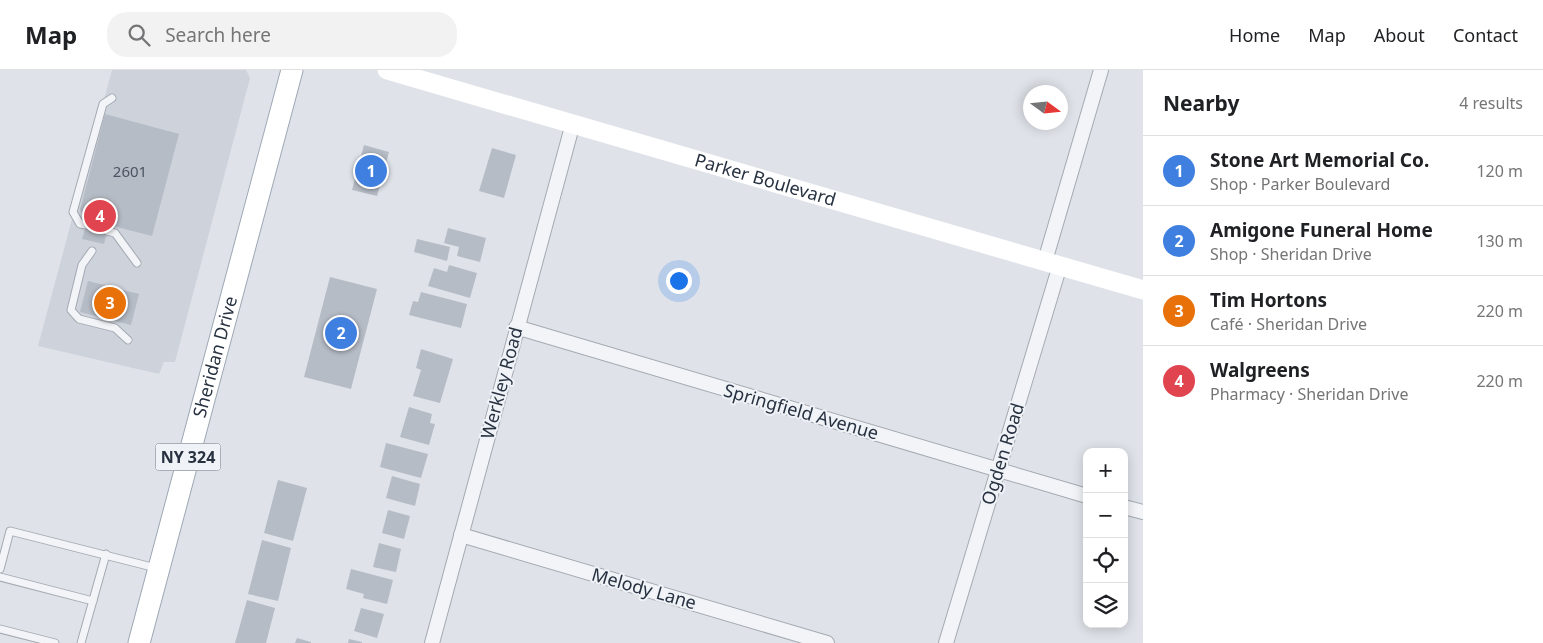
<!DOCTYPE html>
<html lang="en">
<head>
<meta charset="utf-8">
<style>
  :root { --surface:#fff; --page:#f2f2f2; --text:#202124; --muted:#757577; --line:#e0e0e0; --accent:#7c3aed }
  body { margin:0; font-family:"Noto Sans",sans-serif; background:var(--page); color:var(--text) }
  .controls { position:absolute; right:15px; bottom:15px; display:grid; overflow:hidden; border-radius:10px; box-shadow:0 2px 12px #0003 }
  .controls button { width:45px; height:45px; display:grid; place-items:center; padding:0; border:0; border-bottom:1px solid var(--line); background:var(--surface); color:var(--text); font:25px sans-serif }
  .compass { position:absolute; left:1023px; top:15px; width:45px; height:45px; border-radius:50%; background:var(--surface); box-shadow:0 2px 12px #0003; rotate:105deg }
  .you { position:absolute; left:678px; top:210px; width:18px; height:18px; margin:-12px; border:4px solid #fff; border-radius:50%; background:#1a73e8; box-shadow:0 0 0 8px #1a73e833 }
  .badge { display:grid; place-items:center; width:32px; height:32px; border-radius:50%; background:var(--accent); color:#fff; font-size:16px; font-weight:700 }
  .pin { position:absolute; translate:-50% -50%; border:2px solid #fff; box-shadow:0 1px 5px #0006 }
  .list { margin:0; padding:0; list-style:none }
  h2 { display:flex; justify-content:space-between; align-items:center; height:65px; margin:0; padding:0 20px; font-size:21px }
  h2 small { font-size:16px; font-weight:400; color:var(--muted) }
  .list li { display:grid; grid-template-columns:32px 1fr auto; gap:15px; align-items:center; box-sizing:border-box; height:70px; padding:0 20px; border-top:1px solid var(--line) }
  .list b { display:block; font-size:19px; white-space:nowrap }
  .list p { margin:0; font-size:16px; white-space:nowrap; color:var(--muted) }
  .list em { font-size:16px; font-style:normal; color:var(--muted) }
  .icon { flex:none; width:28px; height:28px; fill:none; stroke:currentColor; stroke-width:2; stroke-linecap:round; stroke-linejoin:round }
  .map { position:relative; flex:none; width:1143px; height:573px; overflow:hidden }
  header { display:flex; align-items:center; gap:30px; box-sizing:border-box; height:70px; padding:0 25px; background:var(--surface); border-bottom:1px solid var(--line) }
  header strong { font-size:24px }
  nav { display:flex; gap:28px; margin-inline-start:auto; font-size:18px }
  .search { width:350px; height:45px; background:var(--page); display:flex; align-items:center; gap:12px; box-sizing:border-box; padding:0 18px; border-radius:20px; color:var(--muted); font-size:19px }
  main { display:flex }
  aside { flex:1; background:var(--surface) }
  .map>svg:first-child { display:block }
  .built { fill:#cdd2db }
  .building { fill:#b6bcc6 }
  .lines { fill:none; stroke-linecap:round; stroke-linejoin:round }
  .lane-casing { stroke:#a4aab3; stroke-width:9 }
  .street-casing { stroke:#a4aab3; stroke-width:16 }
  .primary-casing { stroke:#9ea8b5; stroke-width:23 }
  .lane { stroke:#f2f4f7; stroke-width:7 }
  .street { stroke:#f2f4f7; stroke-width:14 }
  .secondary { stroke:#fff; stroke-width:19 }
  .primary { stroke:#fff; stroke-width:21 }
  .labels { text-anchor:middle; stroke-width:4; stroke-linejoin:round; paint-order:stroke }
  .number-label { font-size:15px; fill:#4b5462 }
  .shield { fill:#eff2f6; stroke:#636b77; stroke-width:1 }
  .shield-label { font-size:16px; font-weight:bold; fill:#273140 }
  .street-label { font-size:18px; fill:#273140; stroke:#eff2f6 }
</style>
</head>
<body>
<header>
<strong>Map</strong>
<div class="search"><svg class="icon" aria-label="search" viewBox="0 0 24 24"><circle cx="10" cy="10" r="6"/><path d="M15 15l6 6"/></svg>Search here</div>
<nav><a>Home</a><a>Map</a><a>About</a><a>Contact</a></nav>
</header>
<main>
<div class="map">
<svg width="1143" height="573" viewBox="0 0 1143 573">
  <rect width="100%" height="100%" fill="#dfe3e9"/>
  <path class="built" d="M112,0H246L250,8L175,292H164L159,304L38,276Z"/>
  <g class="building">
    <path d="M105,44L179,64L152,166L109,155L104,174L82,169L88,149H85L80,140Z"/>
    <path d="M364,75L389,82L377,126L352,120Z"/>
    <path d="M492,78L516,85L504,128L479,121Z"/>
    <path d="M448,158L486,168L480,192L457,186L459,177L444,173Z"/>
    <path d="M417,169L450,177L447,191L414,182Z"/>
    <path d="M449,195L477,203L470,228L428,216L434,198L447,202Z"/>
    <path d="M330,207L377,219L351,319L304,307Z"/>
    <path d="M88,211L139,224L131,255L80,242Z"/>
    <path d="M421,222L467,234L461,258L409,245L413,231L418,232Z"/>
    <path d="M421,279L453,289L440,333L413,326L421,300L416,298Z"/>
    <path d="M409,337L432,344L430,353L435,354L429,375L400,367Z"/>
    <path d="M386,373L428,384L421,408L380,397Z"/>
    <path d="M392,406L420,414L415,436L386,428Z"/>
    <path d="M278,410L307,418L293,471L264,463Z"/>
    <path d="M388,440L410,446L404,469L382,463Z"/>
    <path d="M262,470L291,478L278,531L248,524Z"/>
    <path d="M379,473L401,479L396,502L373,497Z"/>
    <path d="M351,499L393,510L387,534L363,528L364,524L346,519Z"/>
    <path d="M247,530L275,538L266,573H235Z"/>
    <path d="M361,538L384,544L377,568L354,561Z"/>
    <path d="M297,568L311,572V573H295Z"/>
    <path d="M349,569L362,572V573H348Z"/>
  </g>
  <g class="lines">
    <defs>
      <g id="lane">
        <path d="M86,155L80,154L73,142L103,34L112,28"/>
        <path d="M107,161L115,163L137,193"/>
        <path d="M92,181L82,195L71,240L79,249L115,258L128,270"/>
        <path d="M0,499L10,461L156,498"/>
        <path d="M0,507L93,531"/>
        <path d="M0,559L55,573"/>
        <path d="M81,573L106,484"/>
      </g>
      <g id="street">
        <path d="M1045,191L1101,0"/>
        <path d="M516,257L1087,426"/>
        <path d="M1124,437L1143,442"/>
        <path d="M461,465L827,573"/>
        <path d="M432,573L573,53"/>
        <path d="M946,573L1060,195"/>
      </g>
      <g id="primary">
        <path id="s2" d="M139,573L292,0"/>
      </g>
    </defs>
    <use href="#lane" class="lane-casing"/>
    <use href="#street" class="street-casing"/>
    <use href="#primary" class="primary-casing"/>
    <use href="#lane" class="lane"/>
    <use href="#street" class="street"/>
    <path class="secondary" id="s1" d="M387,0L1143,220"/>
    <use href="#primary" class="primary"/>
  </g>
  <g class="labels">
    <g class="number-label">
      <text x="130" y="107">2601</text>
    </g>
    <rect class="shield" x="155.5" y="373.5" width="65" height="27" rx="4"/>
    <g class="shield-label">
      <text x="188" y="393">NY 324</text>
    </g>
    <g class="street-label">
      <text dy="6" stroke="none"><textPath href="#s1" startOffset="394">Parker Boulevard</textPath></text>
      <text dy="6" stroke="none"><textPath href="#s2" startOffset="296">Sheridan Drive</textPath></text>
      <text transform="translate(502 313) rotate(-75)" y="6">Werkley Road</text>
      <text transform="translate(801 342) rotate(16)" y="6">Springfield Avenue</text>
      <text transform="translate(1003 384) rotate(-73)" y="6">Ogden Road</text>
      <text transform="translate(644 519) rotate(16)" y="6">Melody Lane</text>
    </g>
  </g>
</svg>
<div class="controls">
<button>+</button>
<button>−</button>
<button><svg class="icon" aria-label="locate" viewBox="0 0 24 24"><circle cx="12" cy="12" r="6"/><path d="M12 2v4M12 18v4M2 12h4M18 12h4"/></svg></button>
<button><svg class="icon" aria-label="layers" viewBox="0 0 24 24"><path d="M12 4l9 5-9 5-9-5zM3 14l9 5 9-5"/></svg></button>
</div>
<svg class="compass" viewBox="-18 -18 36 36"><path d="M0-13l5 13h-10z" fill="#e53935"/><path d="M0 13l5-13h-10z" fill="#757577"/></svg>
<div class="you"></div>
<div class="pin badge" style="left:371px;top:101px;background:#3f7fe0">1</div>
<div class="pin badge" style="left:341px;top:263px;background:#3f7fe0">2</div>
<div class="pin badge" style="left:110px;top:233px;background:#e8710a">3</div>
<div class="pin badge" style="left:100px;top:146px;background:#e0444e">4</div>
</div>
<aside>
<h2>Nearby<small>4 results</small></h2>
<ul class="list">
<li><span class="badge" style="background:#3f7fe0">1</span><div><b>Stone Art Memorial Co.</b><p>Shop · Parker Boulevard</p></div><em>120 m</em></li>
<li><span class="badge" style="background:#3f7fe0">2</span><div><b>Amigone Funeral Home</b><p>Shop · Sheridan Drive</p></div><em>130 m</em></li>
<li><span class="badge" style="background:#e8710a">3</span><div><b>Tim Hortons</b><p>Café · Sheridan Drive</p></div><em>220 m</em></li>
<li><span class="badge" style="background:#e0444e">4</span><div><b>Walgreens</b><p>Pharmacy · Sheridan Drive</p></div><em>220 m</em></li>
</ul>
</aside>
</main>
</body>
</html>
